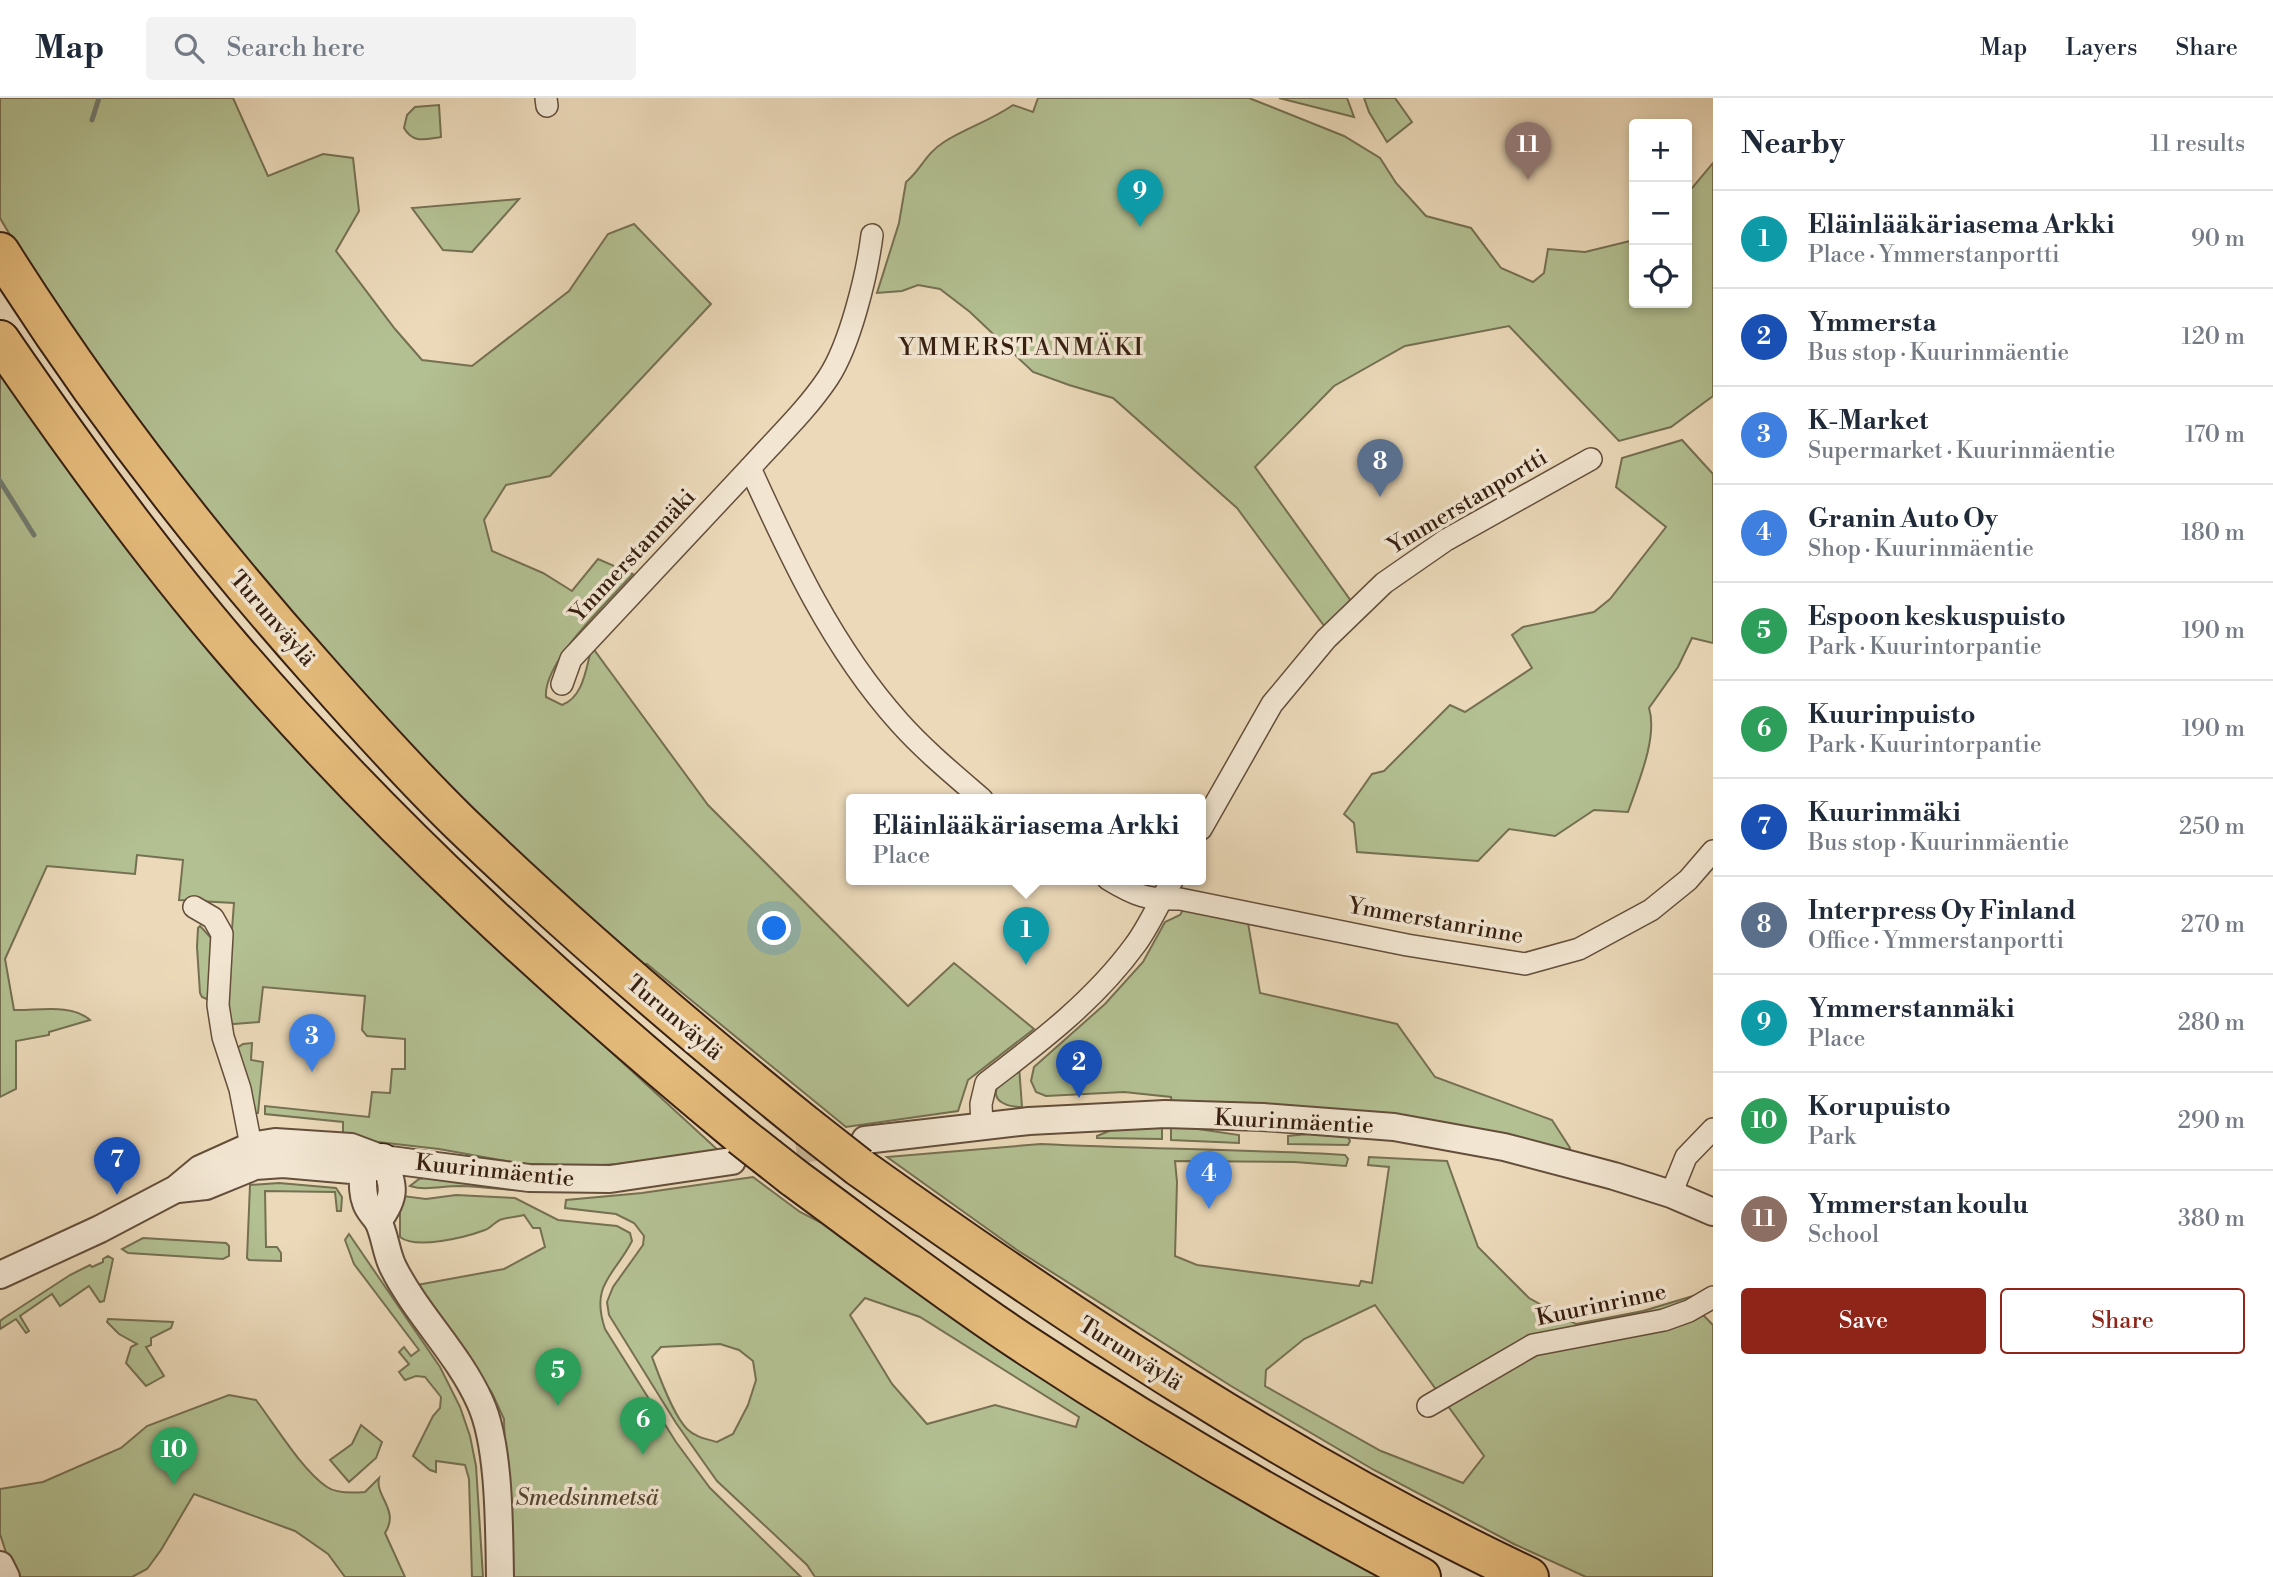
<!DOCTYPE html>
<html lang="en">
<head>
<meta charset="utf-8">
<style>
  :root { --surface:#fff; --page:#f2f2f3; --text:#1f2937; --muted:#747a83; --line:#e0e1e3; --accent:#8f2418 }
  body { margin:0; font-family:"Libre Bodoni",serif; background:var(--page); color:var(--text) }
  .controls { position:absolute; right:21px; top:21px; display:grid; overflow:hidden; border-radius:7px; box-shadow:0 4px 10px #0003 }
  .controls button { width:63px; height:63px; display:grid; place-items:center; padding:0; border:0; border-bottom:2px solid var(--line); background:var(--surface); color:var(--text); font:35px sans-serif }
  .you { position:absolute; left:775px; top:831px; width:24px; height:24px; margin:-18px; border:5px solid #fff; border-radius:50%; background:#1a73e8; box-shadow:0 0 0 10px #1a73e833 }
  .badge { display:grid; place-items:center; width:46px; height:46px; border-radius:50%; background:var(--accent); color:#fff; font-size:23px; font-weight:700 }
  .pin { position:absolute; translate:-50% -58px; filter:drop-shadow(0 2px 4px #0008) }
  .pin::after { content:''; position:absolute; top:37px; width:24px; height:21px; background:inherit; clip-path:polygon(0 0,100% 0,50% 100%) }
  .popup { position:absolute; left:846px; top:696px; width:360px; height:91px; box-sizing:border-box; display:grid; place-content:center; border-radius:7px; background:var(--surface); filter:drop-shadow(0 2px 5px #0005); font-size:23px; white-space:nowrap; color:var(--muted) }
  .popup b { font-size:26px; color:var(--text) }
  .popup::after { content:''; position:absolute; left:50%; top:100%; margin-left:-14px; border:14px solid transparent; border-top-color:var(--surface) }
  .list { margin:0; padding:0; list-style:none }
  h2 { display:flex; justify-content:space-between; align-items:center; height:91px; margin:0; padding:0 28px; font-size:30px }
  h2 small { font-size:23px; font-weight:400; color:var(--muted) }
  .list li { display:grid; grid-template-columns:46px 1fr auto; gap:21px; align-items:center; box-sizing:border-box; height:98px; padding:0 28px; border-top:2px solid var(--line) }
  .list b { display:block; font-size:26px; white-space:nowrap }
  .list p { margin:0; font-size:23px; white-space:nowrap; color:var(--muted) }
  .list em { font-size:23px; font-style:normal; color:var(--muted) }
  .actions { display:flex; gap:14px; padding:21px 28px }
  .actions a { flex:1; padding:16px 0; border:2px solid var(--accent); border-radius:7px; text-align:center; font-size:24px; color:var(--accent) }
  .actions .main { background:var(--accent); color:#fff }
  .icon { flex:none; width:38px; height:38px; fill:none; stroke:currentColor; stroke-width:2; stroke-linecap:round; stroke-linejoin:round }
  .map { position:relative; flex:none; width:1713px; height:1479px; overflow:hidden }
  header { display:flex; align-items:center; gap:42px; box-sizing:border-box; height:98px; padding:0 35px; background:var(--surface); border-bottom:2px solid var(--line) }
  header strong { font-size:33px }
  nav { display:flex; gap:38px; margin-inline-start:auto; font-size:24px }
  .search { width:490px; height:63px; background:var(--page); display:flex; align-items:center; gap:18px; box-sizing:border-box; padding:0 24px; border-radius:7px; color:var(--muted); font-size:26px }
  main { display:flex }
  aside { flex:1; background:var(--surface) }
  .map>svg:first-child { display:block }
  .green { fill:#b3c092; stroke:#757052; stroke-width:2; fill-rule:evenodd }
  .lines { fill:none; stroke-linecap:round; stroke-linejoin:round }
  .stream { stroke:#717c72; stroke-width:5 }
  .tertiary-tunnel { stroke:#c7b497; stroke-width:26; stroke-dasharray:26 13; stroke-linecap:butt }
  .minor-casing { stroke:#644e3b; stroke-width:24 }
  .tertiary-casing { stroke:#644e3b; stroke-width:30 }
  .secondary-casing { stroke:#371f11; stroke-width:33 }
  .motorway-casing { stroke:#371f11; stroke-width:42 }
  .minor { stroke:#f2e6d2; stroke-width:21 }
  .tertiary { stroke:#f2e6d2; stroke-width:26 }
  .secondary { stroke:#f2e6d2; stroke-width:30 }
  .motorway { stroke:#e6bc7c; stroke-width:38 }
  .motorway-bridge-casing { stroke:#371f11; stroke-width:42; stroke-linecap:butt }
  .motorway-bridge { stroke:#e6bc7c; stroke-width:38 }
  .labels { text-anchor:middle; stroke-width:7; stroke-linejoin:round; paint-order:stroke }
  .street-label { font-size:23px; fill:#371f11; stroke:#f2e6d2 }
  .park-label { font-size:23px; font-style:italic; fill:#564731; stroke:#f2e6d2 }
  .neighbourhood-label { font-size:24px; letter-spacing:2px; fill:#371f11; stroke:#f2e6d2 }
</style>
</head>
<body>
<header>
<strong>Map</strong>
<div class="search"><svg class="icon" aria-label="search" viewBox="0 0 24 24"><circle cx="10" cy="10" r="6"/><path d="M15 15l6 6"/></svg>Search here</div>
<nav><a>Map</a><a>Layers</a><a>Share</a></nav>
</header>
<main>
<div class="map">
<svg width="1713" height="1479" viewBox="0 0 1713 1479">
  <rect width="100%" height="100%" fill="#ebd9b9"/>
  <filter id="stains"><feTurbulence type="fractalNoise" baseFrequency=".00286" numOctaves="4"/><feColorMatrix values="0 0 0 0 .2 0 0 0 0 .09 0 0 0 0 .02 0 0 0 .5 -.17"/></filter>
  <radialGradient id="worn" r=".72"><stop offset=".6" stop-color="#630" stop-opacity="0"/><stop offset="1" stop-color="#630" stop-opacity=".3"/></radialGradient>
  <g class="green">
    <path d="M0,0H233L268,78L323,56L353,60L359,113L336,153L395,231L422,262L472,268L569,193L608,136L634,126L711,206L550,378L506,387L484,422L492,453L543,475L572,493L598,461L633,476C609,503 543,563 546,599L562,607C584,599 586,569 592,549L708,707L908,908L954,865L1034,931L968,982L958,1013L846,1029L647,866L635,867L369,611L178,385L17,149L0,120Z"/>
    <path d="M1038,0H1249L1344,38L1380,60L1396,85L1426,118L1471,130L1501,170L1533,184L1544,175L1548,151L1585,154L1634,142V205H1687V96L1713,65V298L1671,329L1619,343L1509,228L1405,248L1334,288L1255,369L1351,503L1325,529L1237,410L1113,300L1069,287L1033,274L970,214L940,191L918,187L902,193L877,195L899,125L906,84C921,72 925,56 944,44C966,30 990,23 1013,7L1033,14Z"/>
    <path d="M1279,0H1347L1354,19Z"/>
    <path d="M1364,0H1395L1412,24L1387,44L1369,14Z"/>
    <path d="M439,7L441,39C426,41 413,46 404,30L407,17L415,9Z"/>
    <path d="M519,101L472,154L443,152L412,110Z"/>
    <path d="M0,269L499,851L720,1054L617,1066L574,1069L517,1065L439,1051L343,1040V1024L265,1016V1008L369,1019L372,994L390,995L392,971H405V941L367,938L362,932L365,898L263,889L259,924L234,926L225,924L234,805L179,802L183,762L137,757L135,776L47,768L5,861L14,912C37,913 71,905 90,922L49,934V937L16,943V991L0,999Z"/>
    <path d="M1682,342L1713,376V545L1692,540L1678,569L1649,610C1658,639 1638,685 1628,714L1594,712L1555,738L1509,731L1478,763L1357,754L1354,725L1344,716L1372,676L1384,673L1450,607L1465,614L1532,570L1512,537L1523,529L1594,514L1610,501L1666,429L1616,389L1622,360Z"/>
    <path d="M1186,807L1247,819L1260,895L1397,926L1435,979L1552,1022L1570,1050L1567,1054L1172,1007L1171,999L1124,994L1046,998L1036,994L1031,983L1034,969L1105,906L1143,864L1165,824L1180,817Z"/>
    <path d="M200,828L213,842L209,902L202,899L200,895L197,849L198,830Z"/>
    <path d="M252,945L251,962L263,964L258,1015L253,1016L237,950L243,946Z"/>
    <path d="M1019,968L1022,1009C1011,1009 989,1005 998,987C1001,980 1012,973 1019,968Z"/>
    <path d="M1126,1026H1157L1162,1030V1041L1097,1040V1038Z"/>
    <path d="M1171,1027L1239,1037V1045L1171,1042Z"/>
    <path d="M1338,1033L1347,1037L1350,1043L1348,1047L1288,1046V1038Z"/>
    <path d="M1041,1046C1142,1051 1244,1051 1345,1057L1348,1061L1346,1068L1295,1064L1175,1063L1177,1084L1175,1158L1197,1167L1359,1188L1361,1183L1372,1185L1389,1069L1368,1067L1369,1059L1447,1063L1478,1149L1529,1200L1576,1226L1643,1213L1693,1198L1703,1217L1713,1227V1479H1586L1514,1446L1374,1372L1231,1288L1017,1152L887,1059ZM1375,1207L1484,1358L1463,1385L1381,1353L1265,1288L1266,1272L1304,1241Z"/>
    <path d="M434,1078L563,1093C528,1095 494,1089 459,1088C443,1088 425,1093 410,1088L419,1081Z"/>
    <path d="M753,1079L800,1114L849,1139L1393,1479H815L807,1467L717,1383L676,1325L609,1217L607,1204L613,1189L643,1147L644,1138L634,1125L616,1116L565,1110L566,1102L642,1095ZM865,1200L920,1219L1079,1319L1076,1329L995,1307L927,1326L892,1286L850,1217ZM720,1246L739,1252L753,1263L756,1282L748,1307L733,1336L717,1344C706,1341 695,1339 687,1331C673,1317 659,1278 652,1259L661,1249Z"/>
    <path d="M279,1085L336,1090L342,1099L341,1113H337L335,1094L265,1093L266,1149H277L281,1155V1163L249,1162L247,1160L250,1087Z"/>
    <path d="M456,1097L515,1100L558,1122L617,1128L630,1135L632,1143C614,1178 590,1186 605,1231L676,1344L710,1390L801,1479H509L504,1321L492,1295L417,1187L504,1171L545,1149L540,1130H533L524,1117C517,1119 510,1119 503,1121C496,1122 491,1130 485,1132C466,1139 416,1152 400,1139V1112L403,1098L426,1101Z"/>
    <path d="M349,1136L440,1269L460,1309L470,1338L476,1368L483,1479H472L469,1381L465,1367L436,1363V1374L430,1372L413,1358L433,1318L440,1310L441,1299L425,1279L416,1278L405,1282L399,1274L409,1266L399,1254L404,1249L411,1258L419,1252L354,1166L345,1142Z"/>
    <path d="M143,1140L226,1145L229,1148V1158L223,1161L128,1155L122,1151Z"/>
    <path d="M108,1158L113,1161L104,1203L100,1204L89,1188L60,1208L52,1196L20,1218L29,1233L26,1235L16,1221L0,1231V1223L4,1220L70,1177L90,1167L92,1169L103,1164V1161Z"/>
    <path d="M108,1221L173,1224L171,1230L151,1240V1247L146,1249L164,1278L146,1288L126,1265L131,1249L137,1246L119,1236L107,1224Z"/>
    <path d="M229,1297L256,1302C275,1327 302,1372 327,1389C337,1396 354,1395 365,1394L379,1380C375,1399 400,1412 385,1435L405,1479H345L328,1456L295,1433L194,1396L161,1452L147,1471L132,1479H14L0,1436V1391L43,1384L121,1350L147,1328Z"/>
    <path d="M361,1327L382,1344L376,1360L349,1384L330,1362L352,1346Z"/>
  </g>
  <g class="lines">
    <g class="stream">
      <path d="M92,22L99,0"/>
      <path d="M0,383L34,437"/>
    </g>
    <path class="tertiary-tunnel" d="M758,1059L841,1046"/>
    <defs>
      <g id="minor">
        <path d="M546,0L547,8"/>
        <path d="M872,137C867,177 850,247 828,280C806,313 776,341 750,370C791,460 832,549 899,624C924,652 953,676 982,701"/>
        <path d="M562,586L571,561L750,370"/>
        <path d="M1201,731L1272,606L1326,541L1384,485L1446,442L1591,361"/>
        <path d="M1108,781C1136,798 1147,802 1180,801L1407,847L1525,866L1579,851L1651,812L1688,782L1713,753"/>
        <path d="M194,809L213,820L222,836L218,907L223,939L240,991L254,1063"/>
        <path d="M982,1028L981,1006L986,985C1040,944 1095,902 1135,847C1150,827 1160,802 1173,781"/>
        <path d="M1671,1096L1686,1059L1713,1031"/>
        <path d="M1428,1308L1533,1247L1664,1222L1689,1213L1713,1199"/>
      </g>
      <g id="tertiary">
        <path d="M865,1042L1029,1023L1165,1016L1263,1019L1394,1029L1504,1049L1614,1078L1671,1096L1713,1114"/>
        <path d="M178,1091L206,1088L255,1068L283,1066L363,1073C363,1084 362,1095 366,1105C368,1112 374,1117 378,1123C385,1137 386,1155 393,1169C417,1217 458,1255 480,1304C500,1347 499,1430 500,1479"/>
        <path d="M378,1123C396,1099 395,1088 383,1061"/>
        <path d="M0,1177L100,1131L176,1091L200,1071L251,1048L275,1044L351,1049L383,1061L529,1080L610,1081L732,1063"/>
        <path d="M0,1467L6,1479"/>
      </g>
      <path id="secondary" d="M363,1073L383,1061"/>
      <g id="motorway">
        <path d="M0,154C94,303 203,444 320,575C365,626 411,677 460,725C571,832 688,932 808,1029"/>
        <path d="M0,242C72,347 148,452 231,549C385,729 559,887 741,1038"/>
        <path d="M859,1069C1072,1221 1292,1367 1529,1479"/>
        <path d="M793,1079C868,1134 943,1192 1020,1243C1150,1329 1284,1407 1421,1479"/>
      </g>
    </defs>
    <use href="#minor" class="minor-casing"/>
    <use href="#tertiary" class="tertiary-casing"/>
    <use href="#secondary" class="secondary-casing"/>
    <use href="#motorway" class="motorway-casing"/>
    <use href="#minor" class="minor"/>
    <use href="#tertiary" class="tertiary"/>
    <use href="#secondary" class="secondary"/>
    <use href="#motorway" class="motorway"/>
    <defs>
      <g id="motorway-bridge">
        <path d="M808,1029L859,1069"/>
        <path d="M741,1038L793,1079"/>
      </g>
    </defs>
    <use href="#motorway-bridge" class="motorway-bridge-casing"/>
    <use href="#motorway-bridge" class="motorway-bridge"/>
  </g>
  <g class="labels">
    <g class="street-label">
      <text transform="translate(1467 403) rotate(-31)" y="8">Ymmerstanportti</text>
      <text transform="translate(632 457) rotate(-47)" y="8">Ymmerstanmäki</text>
      <text transform="translate(273 520) rotate(49)" y="8">Turunväylä</text>
      <text transform="translate(1436 822) rotate(10)" y="8">Ymmerstanrinne</text>
      <text transform="translate(675 919) rotate(40)" y="8">Turunväylä</text>
      <text transform="translate(1294 1023) rotate(3)" y="8">Kuurinmäentie</text>
      <text transform="translate(495 1072) rotate(6)" y="8">Kuurinmäentie</text>
      <text transform="translate(1601 1206) rotate(-12)" y="8">Kuurinrinne</text>
      <text transform="translate(1131 1255) rotate(32)" y="8">Turunväylä</text>
    </g>
    <g class="park-label">
      <text x="587" y="1407">Smedsinmetsä</text>
    </g>
    <g class="neighbourhood-label">
      <text x="1022" y="257">YMMERSTANMÄKI</text>
    </g>
  </g>
  <rect width="100%" height="100%" filter="url(#stains)"/>
  <rect width="100%" height="100%" fill="url(#worn)"/>
</svg>
<div class="controls">
<button>+</button>
<button>−</button>
<button><svg class="icon" aria-label="locate" viewBox="0 0 24 24"><circle cx="12" cy="12" r="6"/><path d="M12 2v4M12 18v4M2 12h4M18 12h4"/></svg></button>
</div>
<div class="you"></div>
<div class="pin badge" style="left:1026px;top:867px;background:#0f9aa8">1</div>
<div class="popup"><b>Eläinlääkäriasema Arkki</b>Place</div>
<div class="pin badge" style="left:1079px;top:1000px;background:#1a4fb4">2</div>
<div class="pin badge" style="left:312px;top:974px;background:#3f7fe0">3</div>
<div class="pin badge" style="left:1209px;top:1111px;background:#3f7fe0">4</div>
<div class="pin badge" style="left:558px;top:1308px;background:#2e9e5b">5</div>
<div class="pin badge" style="left:643px;top:1357px;background:#2e9e5b">6</div>
<div class="pin badge" style="left:117px;top:1097px;background:#1a4fb4">7</div>
<div class="pin badge" style="left:1380px;top:399px;background:#5c6f8a">8</div>
<div class="pin badge" style="left:1140px;top:129px;background:#0f9aa8">9</div>
<div class="pin badge" style="left:174px;top:1387px;background:#2e9e5b">10</div>
<div class="pin badge" style="left:1528px;top:82px;background:#8d6e63">11</div>
</div>
<aside>
<h2>Nearby<small>11 results</small></h2>
<ul class="list">
<li><span class="badge" style="background:#0f9aa8">1</span><div><b>Eläinlääkäriasema Arkki</b><p>Place · Ymmerstanportti</p></div><em>90 m</em></li>
<li><span class="badge" style="background:#1a4fb4">2</span><div><b>Ymmersta</b><p>Bus stop · Kuurinmäentie</p></div><em>120 m</em></li>
<li><span class="badge" style="background:#3f7fe0">3</span><div><b>K-Market</b><p>Supermarket · Kuurinmäentie</p></div><em>170 m</em></li>
<li><span class="badge" style="background:#3f7fe0">4</span><div><b>Granin Auto Oy</b><p>Shop · Kuurinmäentie</p></div><em>180 m</em></li>
<li><span class="badge" style="background:#2e9e5b">5</span><div><b>Espoon keskuspuisto</b><p>Park · Kuurintorpantie</p></div><em>190 m</em></li>
<li><span class="badge" style="background:#2e9e5b">6</span><div><b>Kuurinpuisto</b><p>Park · Kuurintorpantie</p></div><em>190 m</em></li>
<li><span class="badge" style="background:#1a4fb4">7</span><div><b>Kuurinmäki</b><p>Bus stop · Kuurinmäentie</p></div><em>250 m</em></li>
<li><span class="badge" style="background:#5c6f8a">8</span><div><b>Interpress Oy Finland</b><p>Office · Ymmerstanportti</p></div><em>270 m</em></li>
<li><span class="badge" style="background:#0f9aa8">9</span><div><b>Ymmerstanmäki</b><p>Place</p></div><em>280 m</em></li>
<li><span class="badge" style="background:#2e9e5b">10</span><div><b>Korupuisto</b><p>Park</p></div><em>290 m</em></li>
<li><span class="badge" style="background:#8d6e63">11</span><div><b>Ymmerstan koulu</b><p>School</p></div><em>380 m</em></li>
</ul>
<div class="actions"><a class="main">Save</a><a>Share</a></div>
</aside>
</main>
</body>
</html>
